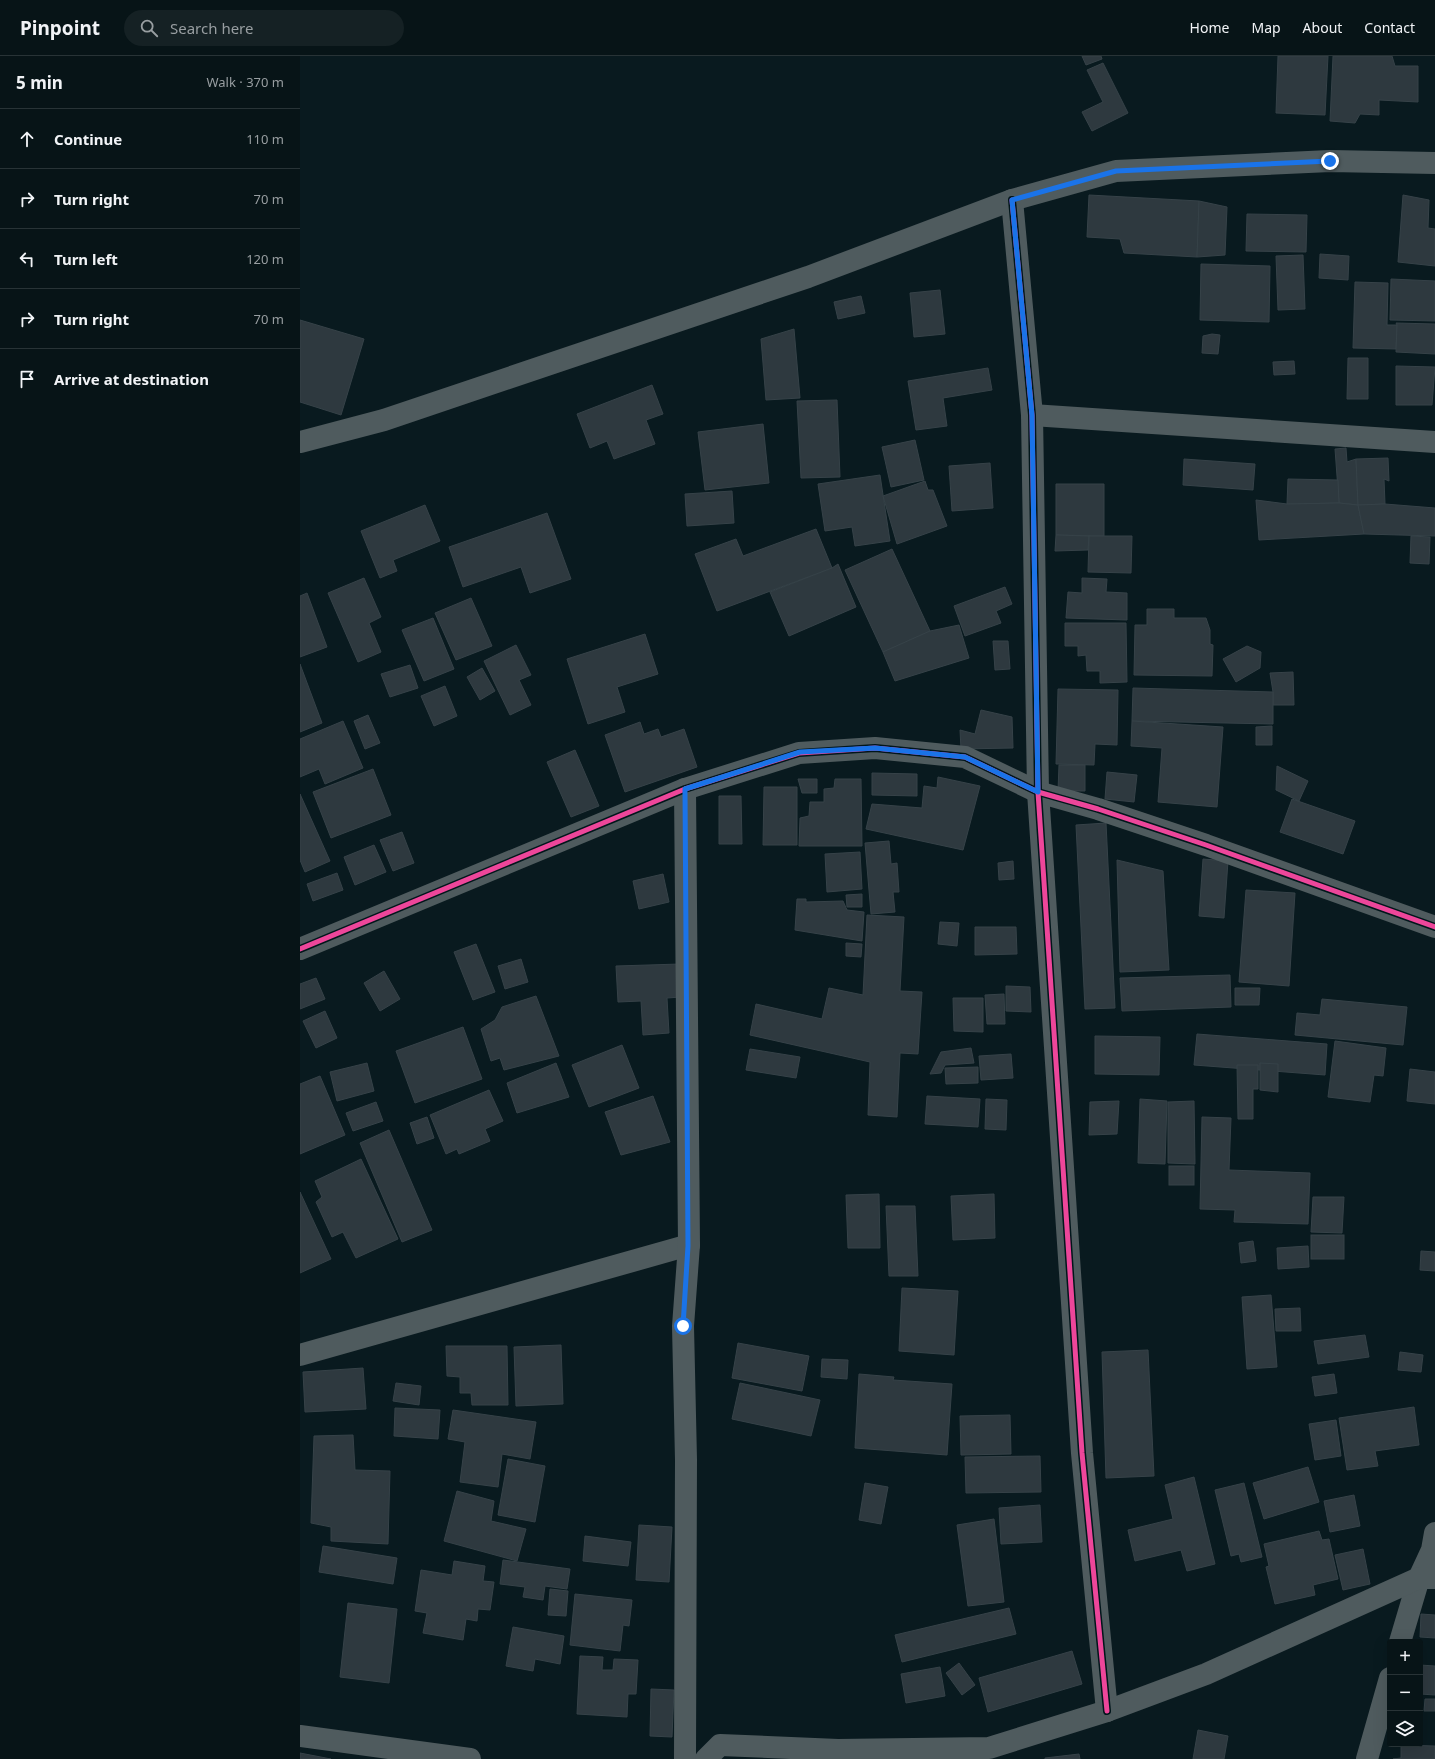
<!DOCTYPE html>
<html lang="en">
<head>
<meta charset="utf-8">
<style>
  :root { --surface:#071417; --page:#152124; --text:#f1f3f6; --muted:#989ea1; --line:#283336 }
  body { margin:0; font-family:"Noto Sans",sans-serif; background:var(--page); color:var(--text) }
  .controls { position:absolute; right:12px; bottom:12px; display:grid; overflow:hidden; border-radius:4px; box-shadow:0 4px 16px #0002 }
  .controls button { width:36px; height:36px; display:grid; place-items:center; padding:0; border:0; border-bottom:1px solid var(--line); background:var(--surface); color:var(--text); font:20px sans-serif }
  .stop { position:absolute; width:12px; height:12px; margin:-9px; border:3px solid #1a73e8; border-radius:50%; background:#fff }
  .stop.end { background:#1a73e8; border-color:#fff; box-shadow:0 1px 4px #0008 }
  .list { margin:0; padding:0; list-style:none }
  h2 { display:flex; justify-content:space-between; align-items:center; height:52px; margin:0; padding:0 16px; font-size:17px }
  h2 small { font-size:13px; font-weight:400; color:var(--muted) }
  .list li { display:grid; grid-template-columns:26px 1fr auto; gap:12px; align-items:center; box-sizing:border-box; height:60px; padding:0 16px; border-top:1px solid var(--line) }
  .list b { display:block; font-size:15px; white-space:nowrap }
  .list em { font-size:13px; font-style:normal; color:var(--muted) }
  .icon { flex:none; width:22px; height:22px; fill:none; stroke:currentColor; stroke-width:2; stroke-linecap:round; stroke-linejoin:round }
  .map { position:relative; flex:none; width:1135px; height:1703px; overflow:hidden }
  header { display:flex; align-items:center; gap:24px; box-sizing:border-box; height:56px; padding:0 20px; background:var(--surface); border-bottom:1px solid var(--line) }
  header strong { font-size:19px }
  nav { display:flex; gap:22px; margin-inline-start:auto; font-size:14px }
  .search { width:280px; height:36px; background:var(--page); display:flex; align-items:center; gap:10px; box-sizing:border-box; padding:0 14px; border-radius:22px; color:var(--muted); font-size:15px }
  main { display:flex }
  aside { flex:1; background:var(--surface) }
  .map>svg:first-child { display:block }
  .building { fill:#2e393f; stroke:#364248 }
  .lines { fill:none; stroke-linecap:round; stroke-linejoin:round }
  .street { stroke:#4f5b5e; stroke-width:22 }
  .cycleway-casing { stroke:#01161b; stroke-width:8 }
  .cycleway { stroke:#ed469a; stroke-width:5 }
  .route { stroke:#1a73e8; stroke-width:5 }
</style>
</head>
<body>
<header>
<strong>Pinpoint</strong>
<div class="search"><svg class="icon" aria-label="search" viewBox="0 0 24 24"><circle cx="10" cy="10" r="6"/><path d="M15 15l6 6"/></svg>Search here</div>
<nav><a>Home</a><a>Map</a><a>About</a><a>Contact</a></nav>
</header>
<main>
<aside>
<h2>5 min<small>Walk · 370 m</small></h2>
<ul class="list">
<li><svg class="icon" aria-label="ahead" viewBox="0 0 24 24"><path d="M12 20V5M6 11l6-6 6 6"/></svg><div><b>Continue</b></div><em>110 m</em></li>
<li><svg class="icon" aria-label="right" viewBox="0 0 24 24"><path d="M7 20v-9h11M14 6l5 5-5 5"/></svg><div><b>Turn right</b></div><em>70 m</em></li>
<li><svg class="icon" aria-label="left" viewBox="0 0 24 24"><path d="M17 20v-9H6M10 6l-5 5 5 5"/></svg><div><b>Turn left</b></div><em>120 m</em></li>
<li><svg class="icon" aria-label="right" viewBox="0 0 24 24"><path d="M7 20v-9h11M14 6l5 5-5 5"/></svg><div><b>Turn right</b></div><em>70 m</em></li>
<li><svg class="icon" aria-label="arrive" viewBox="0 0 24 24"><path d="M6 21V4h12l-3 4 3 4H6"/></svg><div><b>Arrive at destination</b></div></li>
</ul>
</aside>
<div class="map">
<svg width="1135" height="1703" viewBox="0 0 1135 1703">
  <rect width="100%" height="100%" fill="#091a1f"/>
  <g class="building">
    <path d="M782,0H801L802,3L786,9Z"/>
    <path d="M978,0H1028L1025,59L976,57Z"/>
    <path d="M1033,0H1092L1095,10H1118V46L1079,44V59L1060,58L1055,67L1030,65Z"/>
    <path d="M803,7L828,57L792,75L782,56L803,46L787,14Z"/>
    <path d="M789,139L899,145L897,201L824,197L820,183L787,181Z"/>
    <path d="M1103,139L1129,144L1128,172L1135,173V210L1098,206Z"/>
    <path d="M899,145L927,151L925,199L897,201Z"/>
    <path d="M947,158L1007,159L1006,196L946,195Z"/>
    <path d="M1020,198L1049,200L1048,224L1019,222Z"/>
    <path d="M1003,199L1005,253L978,254L976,200Z"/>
    <path d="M901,208L970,210L969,266L900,264Z"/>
    <path d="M1091,223L1135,225V265L1090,264Z"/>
    <path d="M1055,226L1088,227L1087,269H1097L1096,293L1053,292Z"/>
    <path d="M640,234L645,278L614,281L610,237Z"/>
    <path d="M561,240L565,257L538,263L534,246Z"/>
    <path d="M0,264L64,283L41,359L0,346Z"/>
    <path d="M1096,267L1135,268V298L1096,296L1097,269Z"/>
    <path d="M494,273L500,342L466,344L461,283Z"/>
    <path d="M912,278L920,279L918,298L902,297L903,280Z"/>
    <path d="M1048,302H1068V343H1047Z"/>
    <path d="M994,305L995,318L974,319L973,306Z"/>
    <path d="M1096,310L1135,311L1132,349H1096Z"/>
    <path d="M688,312L692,334L643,342L647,370L616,374L608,325Z"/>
    <path d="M352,329L363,358L346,364L355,388L314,403L307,385L290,392L277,358Z"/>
    <path d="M537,344L540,421L501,422L497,345Z"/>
    <path d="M463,368L469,427L405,434L398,376Z"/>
    <path d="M615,384L624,424L591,431L582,391Z"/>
    <path d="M1046,392L1047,406L1056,403L1058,449L1039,447L1035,393Z"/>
    <path d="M1088,402L1089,425L1084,423L1085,448L1058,449L1056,403Z"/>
    <path d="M884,403L955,408L953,434L883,429Z"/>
    <path d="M690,407L693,452L652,455L649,410Z"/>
    <path d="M580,419L590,485L555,490L552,471L525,475L518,428Z"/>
    <path d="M988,423L1038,424L1039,447L987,448Z"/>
    <path d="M625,425L628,434H633L647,470L597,488L583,440Z"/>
    <path d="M756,428H804V480L756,479Z"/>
    <path d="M432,435L434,467L387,470L385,438Z"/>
    <path d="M956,444L987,448L1039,447L1058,449L1064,478L959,484Z"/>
    <path d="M1085,448L1135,452V480L1064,478L1058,449Z"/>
    <path d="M125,449L140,485L93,504L97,515L80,522L61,475Z"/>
    <path d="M247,457L271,523L230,537L221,511L163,531L149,491Z"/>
    <path d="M516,473L532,512L417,555L395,498L436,483L443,500Z"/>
    <path d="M756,479L789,480L788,494L755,495Z"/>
    <path d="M789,480H832L831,517L788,516Z"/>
    <path d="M1111,480L1130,481L1129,508L1110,507Z"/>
    <path d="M592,493L630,575L583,596L545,514Z"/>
    <path d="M538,508L556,551L489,580L470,536L532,512Z"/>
    <path d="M64,522L81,561L69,567L81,596L58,606L28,537Z"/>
    <path d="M782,522L807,523L806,536L827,537V564L766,562L768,536L782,537Z"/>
    <path d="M705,531L712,548L696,555L701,567L665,580L654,550Z"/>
    <path d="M7,537L27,591L0,601V540Z"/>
    <path d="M171,542L192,590L156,604L135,557Z"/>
    <path d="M847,553H874V562H906L910,574V588L913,589L912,620L834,619L835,569H847Z"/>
    <path d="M133,562L154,613L124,625L102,574Z"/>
    <path d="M765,567H826L827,626L800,627V615H787L786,599L778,600V590H765Z"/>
    <path d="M659,569L669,602L595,625L583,596L630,575Z"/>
    <path d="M345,578L358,618L317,631L325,656L288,668L267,603Z"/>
    <path d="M693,585H708L710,613L695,614Z"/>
    <path d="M216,589L231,619L219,624L231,649L210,659L184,605Z"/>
    <path d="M947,590L961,596L960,612L936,626L923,603Z"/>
    <path d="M0,608L22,667L0,676Z"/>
    <path d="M110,609L118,632L90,641L81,618Z"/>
    <path d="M182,612L195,635L180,644L167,621Z"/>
    <path d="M993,616L994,649H973V636L970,617Z"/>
    <path d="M145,630L157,660L134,670L121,640Z"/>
    <path d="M833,632L973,636V668L832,665Z"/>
    <path d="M758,633L818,634L817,689L795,688L794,709L756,708Z"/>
    <path d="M681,654L712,661L713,692L661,693L660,674L675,678Z"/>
    <path d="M68,659L80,687L65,693L54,665Z"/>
    <path d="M43,665L63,712L25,728L19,713L0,721V683Z"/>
    <path d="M832,665L923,671L917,751L858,746L862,692L831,690Z"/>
    <path d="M340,666L344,678L358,673L361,681L384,673L397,711L325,736L305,679Z"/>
    <path d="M972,670V689H956V671Z"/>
    <path d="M275,694L299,750L271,761L247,706Z"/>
    <path d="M759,709H785V735H758Z"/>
    <path d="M977,710L1008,725L999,745L976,734Z"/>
    <path d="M73,713L91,759L31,782L13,736Z"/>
    <path d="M807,716L837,719L834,746L805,743Z"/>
    <path d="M572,717L617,718V740L572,739Z"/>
    <path d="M638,721L680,730L663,794L566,773L572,748L622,752L624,730L637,732Z"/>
    <path d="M498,723H517V737H502Z"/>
    <path d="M535,723H561L562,790H499L500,762L509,760L510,746H524V733L534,732Z"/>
    <path d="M464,731H497V789H463Z"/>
    <path d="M0,738L30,805L5,816L0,804Z"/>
    <path d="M419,740H441L442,788H419Z"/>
    <path d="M992,743L1055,765L1043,798L980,776Z"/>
    <path d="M806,767L815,952L785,953L776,769Z"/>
    <path d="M102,776L114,807L93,815L80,784Z"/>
    <path d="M589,785L591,808L597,807L599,836H593L595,856L571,858L565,787Z"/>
    <path d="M74,789L86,816L55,829L44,801Z"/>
    <path d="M560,796L562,833L527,836L525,798Z"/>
    <path d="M903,803L928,805L924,862L899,860Z"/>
    <path d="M817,804L863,815L869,914L820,916Z"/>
    <path d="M713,805L714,823L699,824L698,807Z"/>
    <path d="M37,817L43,834L13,845L7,828Z"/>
    <path d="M363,818L369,846L339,853L333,825Z"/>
    <path d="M946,834L995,837L989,930L939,926Z"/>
    <path d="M562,838V851H547L546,839Z"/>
    <path d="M497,843H506V846L543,845L547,854L564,856L562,885L495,874Z"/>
    <path d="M567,859L604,861L600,935L622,936L618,998L600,997L597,1061L568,1059L570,1006L450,979L456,948L522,963L529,932L563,939Z"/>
    <path d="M640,866L659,867L657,890L638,888Z"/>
    <path d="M675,871H716L717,898L675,899Z"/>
    <path d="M546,887L562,888L561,901L546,900Z"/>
    <path d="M176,888L195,936L173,944L154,896Z"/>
    <path d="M221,903L228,926L205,933L198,910Z"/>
    <path d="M380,908L381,941L367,942L369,977L343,979L341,945L318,946L316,910Z"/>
    <path d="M84,915L100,943L80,955L64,927Z"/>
    <path d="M930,919L931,951L822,955L820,922Z"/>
    <path d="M16,922L25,943L0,953V928Z"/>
    <path d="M706,930L730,931L731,956L706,955Z"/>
    <path d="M935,932H960L959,949H935Z"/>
    <path d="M704,938L705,968H687L685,939Z"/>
    <path d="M236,940L259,1000L204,1014L200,1002L191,1005L181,973L195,964L202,951Z"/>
    <path d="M653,942H683V976L654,975Z"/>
    <path d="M1022,943L1107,951L1103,989L995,979L997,957L1020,959Z"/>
    <path d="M25,955L37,982L16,992L3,965Z"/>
    <path d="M163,971L182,1023L115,1047L96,995Z"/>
    <path d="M897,978L1027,988L1025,1019L894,1009Z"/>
    <path d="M795,980L860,981L859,1019L795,1018Z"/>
    <path d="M1035,985L1086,992L1083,1020L1074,1019L1070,1046L1028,1041Z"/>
    <path d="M322,989L339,1032L289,1051L272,1009Z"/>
    <path d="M671,992L674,1007L645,1009L641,1017L630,1018L641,996Z"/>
    <path d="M450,993L500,1001L496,1022L446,1014Z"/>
    <path d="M711,998L713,1022L681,1024L679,1000Z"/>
    <path d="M67,1007L74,1035L37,1045L30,1016Z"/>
    <path d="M256,1007L269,1041L217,1057L207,1027Z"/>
    <path d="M960,1007L978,1008V1036L960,1034Z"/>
    <path d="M937,1009H958V1033H953V1063H938Z"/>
    <path d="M678,1011V1027L646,1028L645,1012Z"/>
    <path d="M1110,1013L1135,1016V1048L1107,1045Z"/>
    <path d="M20,1020L45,1079L0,1098V1028Z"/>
    <path d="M189,1034L203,1065L185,1073L190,1085L159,1098L157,1093L146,1098L130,1059Z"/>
    <path d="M353,1040L370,1086L321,1099L305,1056Z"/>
    <path d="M627,1040L680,1043L678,1071L625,1068Z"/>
    <path d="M686,1043L707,1044L706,1074L685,1073Z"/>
    <path d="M840,1043L867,1045L865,1108L838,1107Z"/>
    <path d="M819,1045L817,1078L789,1079L790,1046Z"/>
    <path d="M894,1045L895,1108L868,1107V1046Z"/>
    <path d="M76,1046L83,1065L53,1075L46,1057Z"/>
    <path d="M127,1061L134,1082L117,1088L110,1067Z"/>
    <path d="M902,1061L931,1062L929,1114L1010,1117L1008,1168L934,1166L935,1154L900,1153Z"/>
    <path d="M89,1074L132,1174L102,1186L60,1087Z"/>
    <path d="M61,1103L98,1183L56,1202L43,1176L32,1181L16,1146L22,1141L15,1125Z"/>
    <rect x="869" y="1110" width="25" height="19"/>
    <path d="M0,1136L31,1203L0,1217Z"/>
    <path d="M579,1138L580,1192H548L546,1139Z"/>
    <path d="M694,1138L695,1182L653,1184L651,1140Z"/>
    <path d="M1013,1141H1044L1042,1177L1011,1176Z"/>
    <path d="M586,1150H615L618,1220H589Z"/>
    <rect x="1011" y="1179" width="33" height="24"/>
    <path d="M953,1185L956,1205L941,1207L939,1187Z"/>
    <path d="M1008,1190L1009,1211L978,1213L977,1192Z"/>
    <path d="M1121,1195L1135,1196V1215L1120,1214Z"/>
    <path d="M602,1232L658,1235L654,1299L599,1295Z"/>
    <path d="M971,1239L977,1311L947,1313L942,1241Z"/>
    <path d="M1000,1252L1001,1275H976L975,1253Z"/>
    <path d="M1065,1279L1069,1301L1018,1308L1014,1285Z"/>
    <path d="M438,1287L509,1300L502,1335L432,1322Z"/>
    <path d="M261,1289L263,1348L216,1350L214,1291Z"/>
    <path d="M146,1290H207L208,1349H172L171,1337H160V1321L147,1320Z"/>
    <path d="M848,1294L854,1420L806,1422L802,1296Z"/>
    <path d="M1100,1296L1123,1299L1121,1316L1098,1314Z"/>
    <path d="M522,1303L548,1304L547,1323L521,1321Z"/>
    <path d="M63,1312L66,1353L5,1356L3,1316Z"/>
    <path d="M559,1318L594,1321L593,1324L652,1328L647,1399L555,1392Z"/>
    <path d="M1034,1318L1037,1337L1015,1340L1012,1321Z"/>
    <path d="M96,1327L121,1330L119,1349L93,1345Z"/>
    <path d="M440,1327L520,1344L511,1380L432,1363Z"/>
    <path d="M1114,1351L1119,1389L1075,1395L1078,1410L1047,1414L1039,1362Z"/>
    <path d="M95,1352L140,1354L138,1383L94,1380Z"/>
    <path d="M153,1354L236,1366L230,1403L202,1398L198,1431L160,1426L165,1386L148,1383Z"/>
    <path d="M710,1359L711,1398L661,1399L660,1360Z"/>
    <path d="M1036,1364L1041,1400L1015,1404L1009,1368Z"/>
    <path d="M53,1379L55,1414L90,1415L88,1488L31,1485V1471L11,1467L14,1380Z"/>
    <path d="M740,1400L741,1436L666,1437L665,1401Z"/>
    <path d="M208,1403L245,1410L235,1466L198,1459Z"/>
    <path d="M1008,1411L1019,1446L964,1463L953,1427Z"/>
    <path d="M894,1421L915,1508L887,1515L881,1494L835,1505L828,1474L873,1463L865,1429Z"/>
    <path d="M565,1427L588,1431L581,1468L559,1464Z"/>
    <path d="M944,1427L962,1501L941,1506L939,1498L931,1500L915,1434Z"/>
    <path d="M157,1435L194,1445L191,1465L226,1473L217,1505L144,1485Z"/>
    <path d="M1054,1439L1060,1470L1030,1476L1024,1445Z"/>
    <path d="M740,1449L742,1486L701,1488L699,1452Z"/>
    <path d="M694,1463L704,1546L668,1550L657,1469Z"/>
    <path d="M339,1469L372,1471L369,1526L336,1524Z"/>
    <path d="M1019,1475L1022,1484L1029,1483L1038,1523L1013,1529L1015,1539L975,1548L966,1511L969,1510L964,1488Z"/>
    <path d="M285,1480L331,1486L328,1510L283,1505Z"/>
    <path d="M23,1490L97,1502L93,1528L19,1516Z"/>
    <path d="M1063,1493L1070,1528L1043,1534L1035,1499Z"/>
    <path d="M203,1504L270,1513L267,1533L245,1530L243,1544L223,1541L225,1531L200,1528Z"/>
    <path d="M154,1505L185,1510L183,1525L194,1526L190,1554L178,1553L177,1565L166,1563L163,1584L123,1577L127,1557L115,1555L121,1514L152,1519Z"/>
    <path d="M250,1533L268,1535L266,1560L248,1559Z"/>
    <path d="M275,1538L332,1544L329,1570L323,1569L320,1595L270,1589Z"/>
    <path d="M48,1547L97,1553L89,1627L40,1621Z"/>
    <path d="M709,1552L716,1578L602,1606L595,1579Z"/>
    <path d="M1121,1558L1135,1559V1582L1120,1581Z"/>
    <path d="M213,1571L264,1580L260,1608L235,1603L233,1615L206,1610Z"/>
    <path d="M772,1595L782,1628L688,1656L679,1622Z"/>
    <path d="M280,1600L303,1601L302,1614H313L314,1603L338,1604L336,1638H328L327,1661L277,1658Z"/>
    <path d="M659,1607L675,1629L662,1639L646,1617Z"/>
    <path d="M1120,1609L1135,1610V1639L1120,1638Z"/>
    <path d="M640,1611L645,1640L606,1647L601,1618Z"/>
    <path d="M351,1633L374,1634L372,1681L350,1680Z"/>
    <path d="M1125,1643H1135V1655H1124Z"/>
    <path d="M898,1674L928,1680L924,1703H893Z"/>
    <path d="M1101,1689L1135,1690V1703H1093L1101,1702Z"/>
    <path d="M0,1697L31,1703H0Z"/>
    <path d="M779,1698L780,1703H745V1702Z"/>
  </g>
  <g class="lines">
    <g class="street">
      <path d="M712,144L732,359L738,736L782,1397L807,1655"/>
      <path d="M732,359L1135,386"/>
      <path d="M0,386L84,364L508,221L712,144L816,115L1030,105L1135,107"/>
      <path d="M0,893L385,733L499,697L575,692L665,701L738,736L798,753L906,789L1135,871"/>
      <path d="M0,1299L389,1189"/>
      <path d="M1100,1586L1119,1522L1132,1494L1135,1477"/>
      <path d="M0,1680L170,1703"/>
      <path d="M385,1703L386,1404L383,1270L389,1189L385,733"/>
      <path d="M406,1703L420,1689L538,1694L689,1692L807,1655L906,1618L1119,1522H1135"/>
      <path d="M1067,1703L1090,1622"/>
    </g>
    <defs>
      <g id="cycleway">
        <path d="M712,144L732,359L738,736L782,1397L807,1655"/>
        <path d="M0,893L385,733L499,697L575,692L665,701L738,736L798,753L906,789L1135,871"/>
      </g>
    </defs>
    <use href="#cycleway" class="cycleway-casing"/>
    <use href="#cycleway" class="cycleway"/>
  </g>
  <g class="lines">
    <path class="route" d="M383,1270L388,1190L385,733L500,696L575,692L665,701L738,736L732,359L712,144L816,115L1030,105"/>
  </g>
</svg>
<div class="controls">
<button>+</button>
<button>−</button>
<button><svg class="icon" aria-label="layers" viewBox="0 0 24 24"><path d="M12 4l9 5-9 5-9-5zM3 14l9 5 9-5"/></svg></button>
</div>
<div class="stop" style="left:383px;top:1270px"></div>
<div class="stop end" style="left:1030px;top:105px"></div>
</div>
</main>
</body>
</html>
